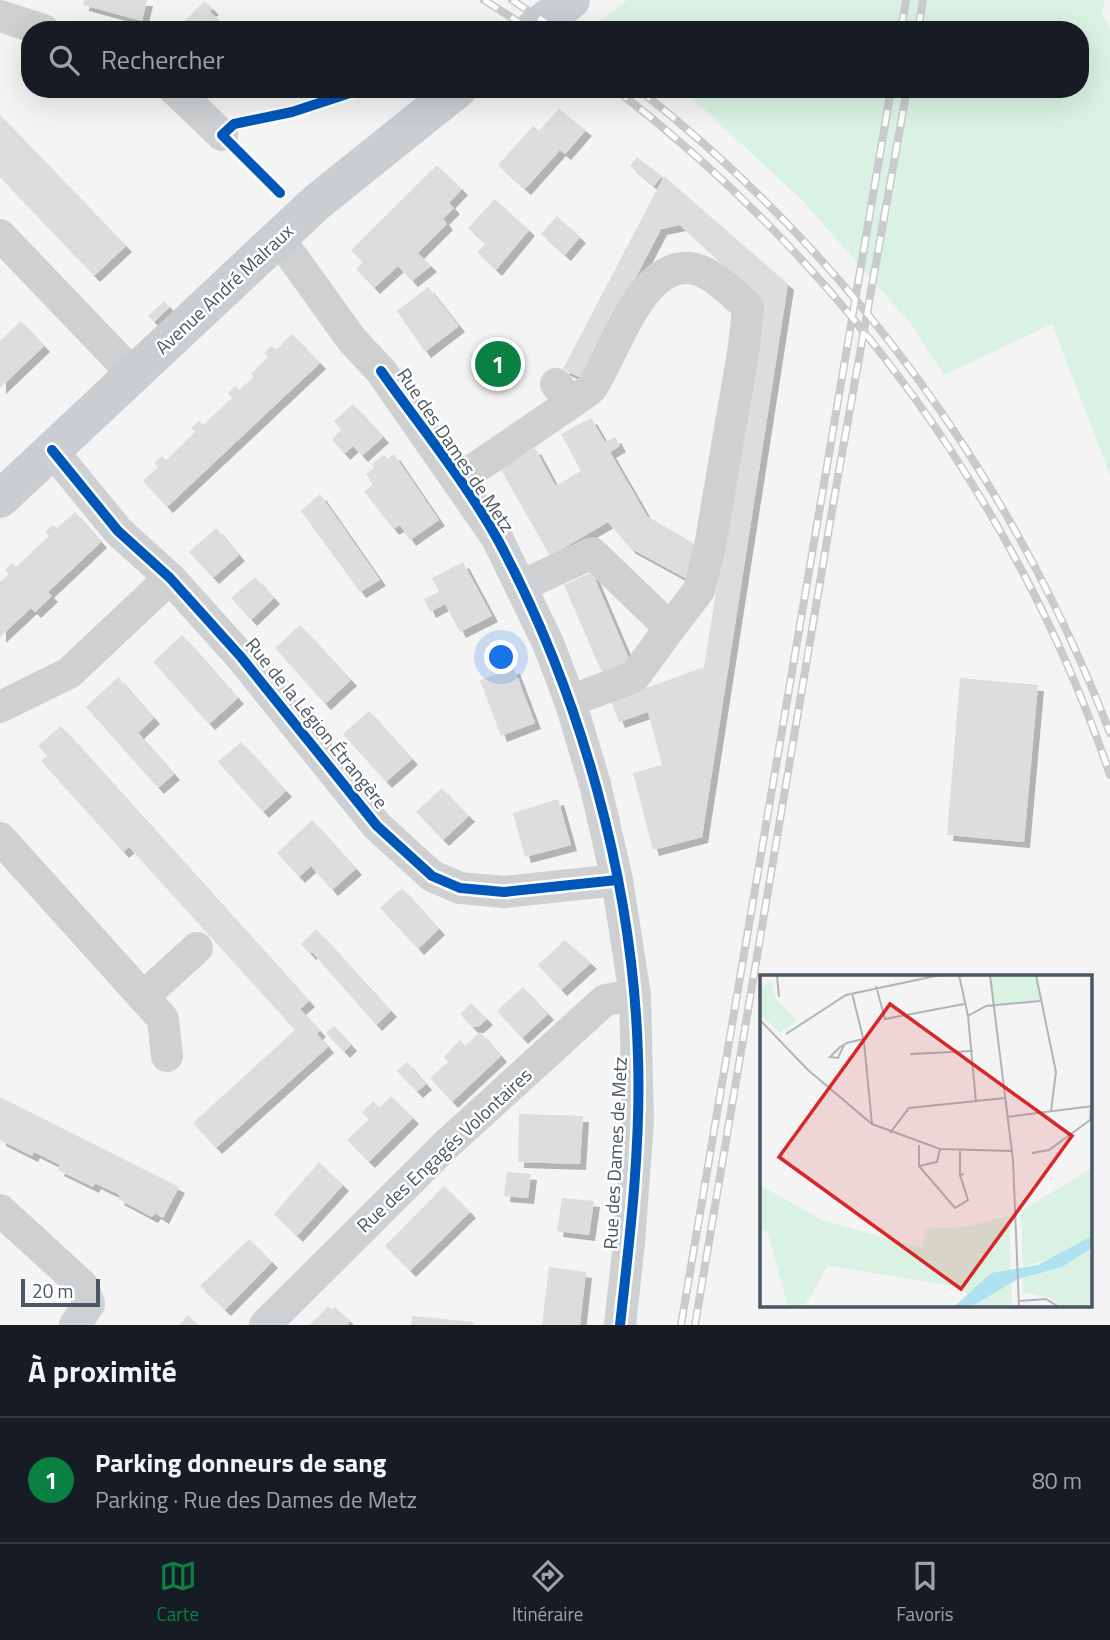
<!DOCTYPE html>
<html lang="fr">
<head>
<meta charset="utf-8">
<style>
  :root { --surface:#171b24; --page:#242831; --text:#f1f3f6; --muted:#9ea1a6; --line:#363941; --accent:#0b8043 }
  body { margin:0; font-family:"Titillium Web",sans-serif; background:var(--page); color:var(--text) }
  .scale { position:absolute; left:21px; bottom:18px; width:79px; box-sizing:border-box; padding-left:7px; border:4px solid #4a5661; border-top:0; font-size:19px; line-height:24px; white-space:nowrap; color:#4a5661; -webkit-text-stroke:5px #fff; paint-order:stroke }
  .you { position:absolute; left:502px; top:658px; width:24px; height:24px; margin:-18px; border:5px solid #fff; border-radius:50%; background:#1a73e8; box-shadow:0 0 0 10px #1a73e833 }
  .badge { display:grid; place-items:center; width:46px; height:46px; border-radius:50%; background:var(--accent); color:#fff; font-size:23px; font-weight:700 }
  .pin { position:absolute; translate:-50% -50%; border:4px solid #fff; box-shadow:0 2px 7px #0006 }
  .list { margin:0; padding:0; list-style:none }
  h2 { display:flex; justify-content:space-between; align-items:center; height:91px; margin:0; padding:0 28px; font-size:30px }
  h2 small { font-size:23px; font-weight:400; color:var(--muted) }
  .list li { display:grid; grid-template-columns:46px 1fr auto; gap:21px; align-items:center; box-sizing:border-box; height:126px; padding:0 28px; border-top:2px solid var(--line) }
  .list b { display:block; font-size:26px; white-space:nowrap }
  .list p { margin:0; font-size:23px; white-space:nowrap; color:var(--muted) }
  .list em { font-size:23px; font-style:normal; color:var(--muted) }
  .icon { flex:none; width:38px; height:38px; fill:none; stroke:currentColor; stroke-width:2; stroke-linecap:round; stroke-linejoin:round }
  .map { position:relative; flex:none; width:1110px; height:1325px; overflow:hidden }
  .search { position:absolute; background:var(--surface); box-shadow:0 7px 28px #0002; left:21px; right:21px; top:21px; height:77px; display:flex; align-items:center; gap:18px; box-sizing:border-box; padding:0 24px; border-radius:28px; color:var(--muted); font-size:26px }
  .sheet { height:217px; background:var(--surface) }
  nav { display:flex; justify-content:space-around; align-items:center; box-sizing:border-box; height:98px; border-top:2px solid var(--line); background:var(--surface); font-size:19px; color:var(--muted) }
  nav a { display:grid; justify-items:center; gap:4px }
  nav .on { color:var(--accent) }
  .map>svg:first-child { display:block }
  .green { fill:#d9f2e3 }
  .building { fill:#ddddde; filter:url(#shadow) }
  .lines { fill:none; stroke-linecap:round; stroke-linejoin:round }
  .minor { stroke:#ced0d2; stroke-width:32 }
  .major { stroke:#caced1; stroke-width:38 }
  .rail-casing { stroke:#c9cacc; stroke-width:8 }
  .rail { stroke:#fff; stroke-width:5; stroke-dasharray:16; stroke-linecap:butt }
  .cycleway-casing { stroke:#fff; stroke-width:15 }
  .cycleway { stroke:#0057b8; stroke-width:10 }
  .labels { text-anchor:middle; stroke-width:5; stroke-linejoin:round; paint-order:stroke }
  .street-label { font-size:19px; fill:#4a5661; stroke:#fff }
  .inset-road { fill:none; stroke:#b0b5b9; stroke-width:2 }
  .view { fill:#d62828; fill-opacity:0.15; stroke:#d62828; stroke-width:3.5 }
  .inset-edge { fill:none; stroke:#4a5661; stroke-width:3.5 }
</style>
</head>
<body>
<div class="map">
<svg width="1110" height="1325" viewBox="0 0 1110 1325">
  <defs>
    <filter id="shadow"><feDropShadow dx="6" dy="6" stdDeviation="0" flood-color="#0004"/></filter>
  </defs>
  <rect width="100%" height="100%" fill="#f4f4f4"/>
  <path class="green" d="M627,0H1105L1102,14L1110,29V475L1052,324L944,375L910,323L802,200L682,89H1080V30H603L596,24Z"/>
  <g class="building">
    <path d="M84,0H147L142,21L83,5Z"/>
    <path d="M205,1L213,9L210,11L227,30H175Z"/>
    <path d="M559,109L586,130L565,154L560,150L525,189L498,165L533,126L539,131Z"/>
    <path d="M0,115L126,246L94,276L0,177Z"/>
    <path d="M637,157L662,176L654,186L630,166Z"/>
    <path d="M437,165L462,189L449,203L454,208L443,219L447,224L418,253L431,266L412,281L398,266L374,288L356,269L363,262L351,250Z"/>
    <path d="M664,176L788,284L702,837L653,850L633,773L662,765L648,712L619,722L611,701L704,667L762,300L680,225L661,229L583,379L563,369Z"/>
    <path d="M495,199L529,230L496,270L477,252L486,244L468,228Z"/>
    <path d="M557,216L580,237L565,255L541,234Z"/>
    <path d="M428,287L459,326L425,352L397,311Z"/>
    <path d="M164,301L169,307L154,322L148,316Z"/>
    <path d="M21,321L44,346L0,388V341Z"/>
    <path d="M292,334L320,363L167,507L143,481L158,467L154,463L162,456L166,460L195,432L191,428L199,421L203,425L232,398L228,393L236,386L239,390L254,377L251,374L268,357L264,353L271,346L276,350Z"/>
    <path d="M353,404L383,437L362,456L353,446L344,454L332,439L341,430L334,421Z"/>
    <path d="M591,418L605,442L615,437L620,446L610,452L647,516L703,549L687,579L630,548L608,522L550,556L500,468L535,448L555,485L559,484L581,471L561,434Z"/>
    <path d="M394,454L439,520L410,540L400,525L393,529L364,491L373,485L366,474L374,468L372,464L384,455L387,459Z"/>
    <path d="M320,494L380,580L360,592L301,511Z"/>
    <path d="M75,512L101,542L48,592L52,596L35,612L31,608L0,637V582L9,574L5,570L12,563L16,567L49,536L45,532L53,525L57,528Z"/>
    <path d="M216,528L239,555L213,578L189,552Z"/>
    <path d="M463,562L492,616L460,632L445,604L430,612L424,599L439,592L432,578Z"/>
    <path d="M592,572L630,661L602,673L564,585Z"/>
    <path d="M255,577L274,598L251,620L231,598Z"/>
    <path d="M300,625L351,680L325,704L275,648Z"/>
    <path d="M182,635L238,698L209,724L153,662Z"/>
    <path d="M514,668L535,723L501,736L480,680Z"/>
    <path d="M118,677L154,718L138,733L174,774L158,788L86,707Z"/>
    <path d="M960,678L1038,685L1024,842L947,835Z"/>
    <path d="M369,711L412,759L386,782L343,734Z"/>
    <path d="M61,726L309,1001L300,1009L320,1031L317,1034L328,1047L216,1148L193,1123L295,1030L129,847L123,852L41,761L47,756L38,746Z"/>
    <path d="M241,742L286,791L263,812L218,762Z"/>
    <path d="M442,788L469,816L443,840L416,812Z"/>
    <path d="M558,799L571,845L525,857L513,813Z"/>
    <path d="M312,820L356,869L332,890L311,866L299,877L277,853Z"/>
    <path d="M402,888L439,929L418,949L380,908Z"/>
    <path d="M316,929L391,1011L376,1025L312,952L310,954L301,944Z"/>
    <path d="M565,940L591,963L561,990L538,965Z"/>
    <path d="M523,987L548,1014L522,1038L497,1011Z"/>
    <path d="M471,1003L487,1019L478,1027H472L460,1014Z"/>
    <path d="M334,1026L351,1045L344,1052L326,1033Z"/>
    <path d="M480,1032L501,1056L452,1102L430,1078L448,1062L444,1057L460,1040L465,1046Z"/>
    <path d="M407,1062L426,1084L417,1092L397,1071Z"/>
    <path d="M391,1096L413,1118L369,1162L347,1140L369,1119L362,1112L373,1101L379,1108Z"/>
    <path d="M0,1097L179,1187L163,1218L155,1213L152,1217L118,1199L120,1195L103,1187L95,1183L93,1187L58,1170L60,1165L34,1152L32,1156L0,1140Z"/>
    <path d="M519,1114L583,1116L580,1164L518,1162Z"/>
    <path d="M319,1162L343,1185L297,1236L274,1214Z"/>
    <path d="M507,1172L531,1174L528,1198L504,1196Z"/>
    <path d="M444,1186L470,1212L410,1271L385,1246Z"/>
    <path d="M562,1198L594,1201L589,1235L557,1231Z"/>
    <path d="M249,1239L272,1262L225,1310L200,1286Z"/>
    <path d="M549,1267L586,1272L580,1325H542Z"/>
    <path d="M328,1306L332,1310L335,1307L349,1320L348,1325H310Z"/>
    <path d="M188,1315L198,1325H179Z"/>
    <path d="M412,1316L474,1322L473,1325H411Z"/>
  </g>
  <g class="lines">
    <g class="minor">
      <path d="M0,16L43,30"/>
      <path d="M174,89L222,135"/>
      <path d="M0,235L134,375"/>
      <path d="M278,237L352,340L381,371L497,538L548,643L570,701L595,784L617,880L635,995L638,1121L629,1243L620,1325"/>
      <path d="M571,403C577,398 587,393 592,387C615,353 639,264 690,268C711,270 733,294 748,307L744,347L710,546L699,590L670,628"/>
      <path d="M52,450L118,531L170,578L241,657L377,826L432,876L460,888L504,892L617,880"/>
      <path d="M458,480L571,403L556,384"/>
      <path d="M521,586L592,553L670,628L634,677L570,701"/>
      <path d="M0,707L69,673L170,578"/>
      <path d="M0,838L163,1019L167,1056"/>
      <path d="M143,997L197,948"/>
      <path d="M0,1210L83,1286L89,1304L75,1325"/>
      <path d="M265,1325L448,1143L605,1000L635,995"/>
    </g>
    <g class="major">
      <path d="M533,30L571,0"/>
      <path d="M0,499L317,202L458,89"/>
    </g>
    <defs>
      <g id="rail">
        <path d="M484,0L531,30"/>
        <path d="M512,0L557,30"/>
        <path d="M901,30L906,0"/>
        <path d="M918,30L923,0"/>
        <path d="M615,89C842,264 1018,504 1110,775"/>
        <path d="M638,89C852,257 1013,480 1110,733"/>
        <path d="M681,1325L891,89"/>
        <path d="M695,1325L834,499L907,89"/>
      </g>
    </defs>
    <use href="#rail" class="rail-casing"/>
    <use href="#rail" class="rail"/>
    <defs>
      <g id="cycleway">
        <path d="M280,193L222,135L234,124L292,112L362,89"/>
        <path d="M381,371C420,426 465,481 498,540C581,694 633,882 638,1056C641,1146 630,1236 620,1325"/>
        <path d="M52,450L118,531L170,578L241,657L377,826L432,876L460,888L504,892L617,880"/>
      </g>
    </defs>
    <use href="#cycleway" class="cycleway-casing"/>
    <use href="#cycleway" class="cycleway"/>
  </g>
  <g class="labels">
    <g class="street-label">
      <text transform="translate(224 289) rotate(-43)" y="7">Avenue André Malraux</text>
      <text transform="translate(456 450) rotate(56)" y="7">Rue des Dames de Metz</text>
      <text transform="translate(317 723) rotate(51)" y="7">Rue de la Légion Étrangère</text>
      <text transform="translate(444 1150) rotate(-43)" y="7">Rue des Engagés Volontaires</text>
      <text transform="translate(615 1153) rotate(-87)" y="7">Rue des Dames de Metz</text>
    </g>
  </g>
  <g transform="translate(760 975)">
    <rect width="332" height="332" fill="#f4f4f4"/>
    <path d="M230,0H276L280,26L234,31ZM11,4L16,24L37,45L20,58L0,39V16ZM332,193V261L303,280L263,292L261,236ZM0,210L62,245L162,273L166,254L205,252L249,241L252,332H219L200,312L68,291L44,332H28L7,255L0,256ZM332,273V332H302L291,323L263,317V304L302,292Z" fill="#d9f2e3"/>
    <path d="M332,261V273L302,292L256,305L211,332H194L231,298L278,290Z" fill="#aee2f0"/>
    <path class="inset-road" d="M17,0L19,22M199,0L208,41M230,0L253,185L259,332M276,0L296,97L291,136M116,11L125,44L204,29M92,18L104,67L112,149M0,45L48,95L112,149L180,174L252,176M26,59L86,20L180,0M84,70L78,83L70,82L80,72L87,68L103,64M150,79L213,76M216,127L208,41L226,31L280,26M247,142L333,131M130,158L149,133L245,123M159,170V191L177,187L180,174M200,176V200L204,199M272,178L289,175L330,145L331,131M159,191L195,233L208,225L200,200M259,326L286,324L299,332"/>
    <path class="view" d="M130,29L312,161L201,314L19,182Z"/>
    <rect width="332" height="332" class="inset-edge"/>
  </g>
</svg>
<div class="scale">20 m</div>
<div class="you"></div>
<div class="pin badge" style="left:498px;top:364px">1</div>
<div class="search"><svg class="icon" aria-label="search" viewBox="0 0 24 24"><circle cx="10" cy="10" r="6"/><path d="M15 15l6 6"/></svg>Rechercher</div>
</div>
<section class="sheet">
<h2>À proximité<small></small></h2>
<ul class="list">
<li><span class="badge">1</span><div><b>Parking donneurs de sang</b><p>Parking · Rue des Dames de Metz</p></div><em>80 m</em></li>
</ul>
</section>
<nav>
<a class="on"><svg class="icon" aria-label="map" viewBox="0 0 24 24"><path d="M3 6l6-2 6 2 6-2v14l-6 2-6-2-6 2zM9 4v14M15 6v14"/></svg>Carte</a>
<a><svg class="icon" aria-label="directions" viewBox="0 0 24 24"><path d="M12 3l9 9-9 9-9-9zM9 14v-3h6M13 9l2 2-2 2"/></svg>Itinéraire</a>
<a><svg class="icon" aria-label="saved" viewBox="0 0 24 24"><path d="M7 4h10v16l-5-4-5 4z"/></svg>Favoris</a>
</nav>
</body>
</html>
